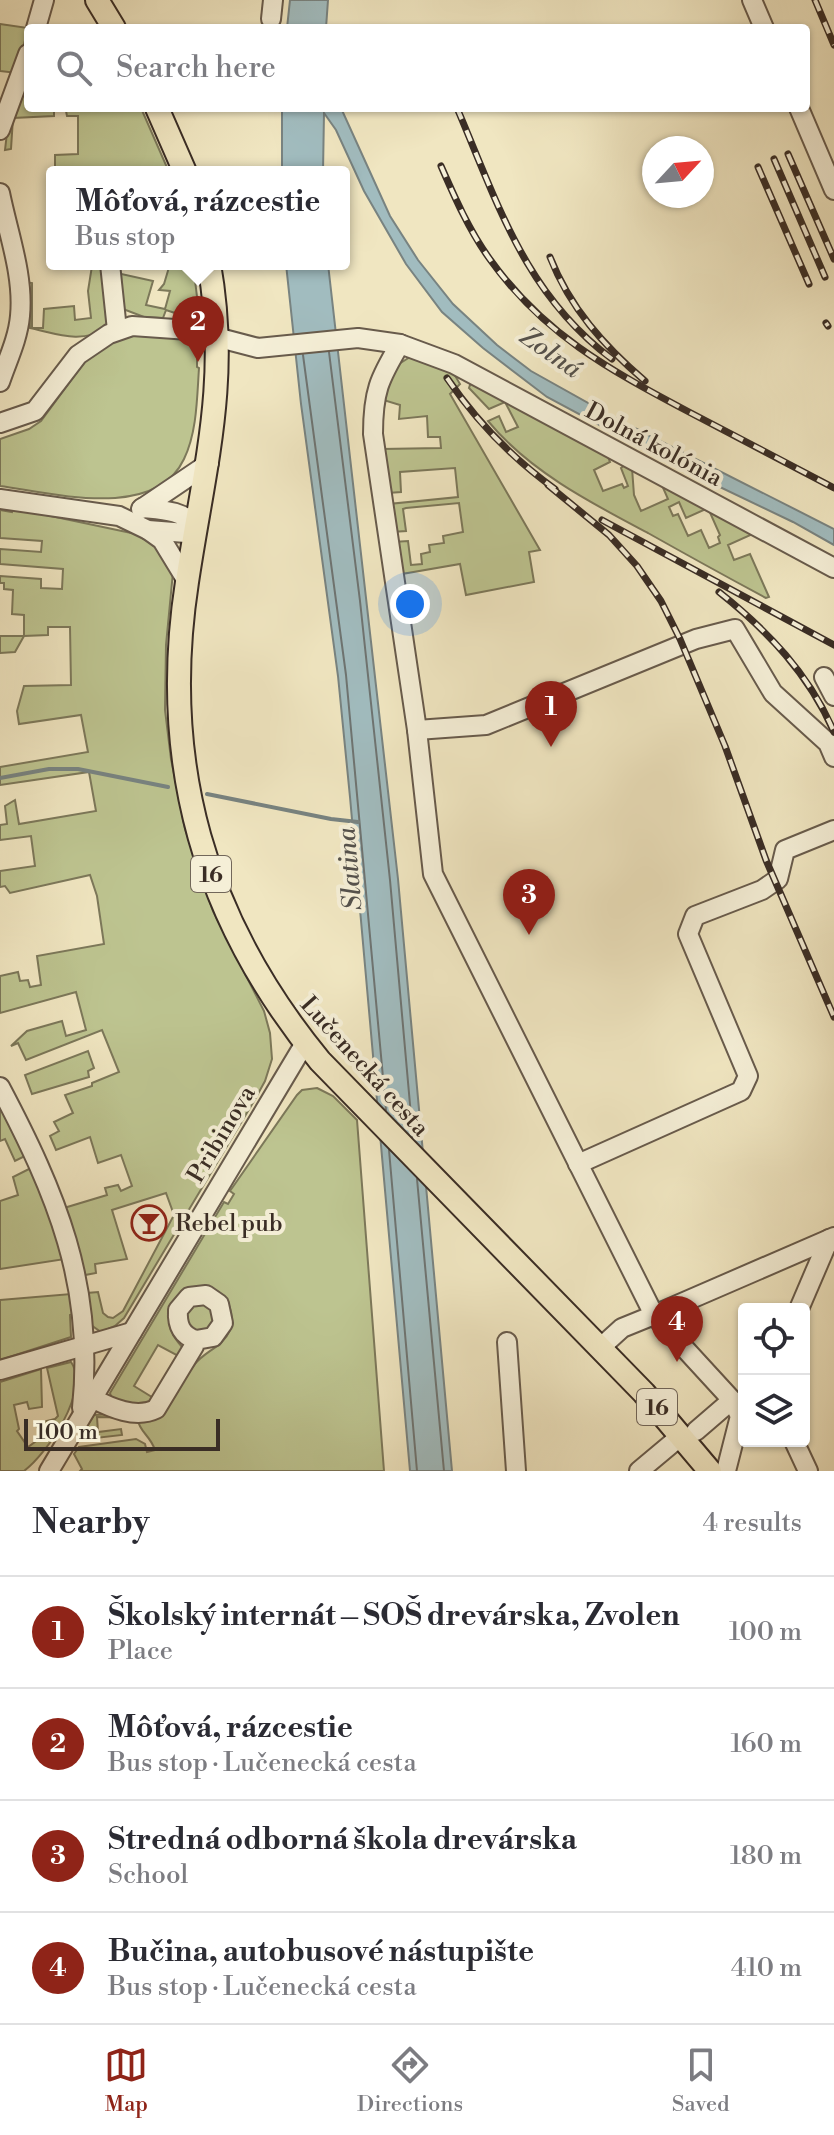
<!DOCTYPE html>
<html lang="en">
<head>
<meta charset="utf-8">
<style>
  :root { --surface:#fff; --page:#f2f2f3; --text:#2b2b33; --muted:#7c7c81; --line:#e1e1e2; --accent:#8f2418 }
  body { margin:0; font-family:"Libre Bodoni",serif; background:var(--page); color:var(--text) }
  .controls { position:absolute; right:24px; bottom:24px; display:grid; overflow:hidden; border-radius:8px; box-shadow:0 2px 6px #0004 }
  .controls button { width:72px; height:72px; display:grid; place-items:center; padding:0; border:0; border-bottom:2px solid var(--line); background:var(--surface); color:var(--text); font:40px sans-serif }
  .compass { position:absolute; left:642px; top:136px; width:72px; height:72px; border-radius:50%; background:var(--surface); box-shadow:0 2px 6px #0004; rotate:64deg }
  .scale { position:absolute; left:24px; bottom:20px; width:196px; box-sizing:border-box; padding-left:8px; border:4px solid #3a2d25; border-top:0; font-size:22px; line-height:28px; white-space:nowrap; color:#3a2d25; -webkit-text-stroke:6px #f5efd7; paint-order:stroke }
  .you { position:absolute; left:410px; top:604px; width:28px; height:28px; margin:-20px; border:6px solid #fff; border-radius:50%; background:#1a73e8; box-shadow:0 0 0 12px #1a73e833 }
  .badge { display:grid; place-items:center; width:52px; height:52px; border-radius:50%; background:var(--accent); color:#fff; font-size:26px; font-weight:700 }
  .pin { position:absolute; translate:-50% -66px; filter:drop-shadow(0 2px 4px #0008) }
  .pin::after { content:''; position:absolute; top:42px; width:28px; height:24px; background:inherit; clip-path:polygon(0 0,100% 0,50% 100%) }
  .popup { position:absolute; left:46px; top:166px; width:304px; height:104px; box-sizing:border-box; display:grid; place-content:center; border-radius:8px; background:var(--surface); filter:drop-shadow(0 2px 6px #0005); font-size:26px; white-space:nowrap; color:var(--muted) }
  .popup b { font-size:30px; color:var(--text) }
  .popup::after { content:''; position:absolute; left:50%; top:100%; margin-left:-16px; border:16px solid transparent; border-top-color:var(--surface) }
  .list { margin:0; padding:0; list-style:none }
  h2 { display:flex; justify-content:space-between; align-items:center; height:104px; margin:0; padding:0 32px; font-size:34px }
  h2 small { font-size:26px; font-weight:400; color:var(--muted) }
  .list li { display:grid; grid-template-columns:52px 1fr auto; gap:24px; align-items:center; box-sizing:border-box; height:112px; padding:0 32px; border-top:2px solid var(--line) }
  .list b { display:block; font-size:30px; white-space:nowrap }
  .list p { margin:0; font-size:26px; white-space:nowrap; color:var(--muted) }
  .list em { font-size:26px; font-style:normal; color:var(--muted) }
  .icon { flex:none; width:44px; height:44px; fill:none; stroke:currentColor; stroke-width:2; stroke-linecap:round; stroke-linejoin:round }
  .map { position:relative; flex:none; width:834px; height:1471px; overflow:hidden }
  .search { position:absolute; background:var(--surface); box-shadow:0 2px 6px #0004; left:24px; right:24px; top:24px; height:88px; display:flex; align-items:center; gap:20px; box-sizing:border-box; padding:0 28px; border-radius:8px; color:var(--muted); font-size:30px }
  .sheet { height:552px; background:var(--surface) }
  nav { display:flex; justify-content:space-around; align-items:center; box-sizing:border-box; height:112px; border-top:2px solid var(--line); background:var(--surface); font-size:22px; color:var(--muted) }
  nav a { display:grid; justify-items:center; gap:4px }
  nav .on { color:var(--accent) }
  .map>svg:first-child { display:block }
  .green { fill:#bdc490; stroke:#7c785a; stroke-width:2; fill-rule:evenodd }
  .water { fill:#a1bcbf; stroke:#788381; stroke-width:2 }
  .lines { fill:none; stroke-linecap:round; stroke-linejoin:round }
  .shore { stroke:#6e7472; stroke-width:2 }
  .stream { stroke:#788381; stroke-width:4 }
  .minor-casing { stroke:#685b4c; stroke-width:22 }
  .major-casing { stroke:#3a2d25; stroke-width:26 }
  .minor { stroke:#f5efd7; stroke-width:18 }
  .major { stroke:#f0e6c1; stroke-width:22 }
  .rail-casing { stroke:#3a2d25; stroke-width:7 }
  .rail { stroke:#f5efd7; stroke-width:4; stroke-dasharray:12; stroke-linecap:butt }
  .labels { text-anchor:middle; stroke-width:8; stroke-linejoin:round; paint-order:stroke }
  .shield { fill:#f5efd7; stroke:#72675a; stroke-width:2 }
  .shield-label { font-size:22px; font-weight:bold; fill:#3a2d25 }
  .street-label { font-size:24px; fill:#3a2d25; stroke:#f5efd7 }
  .poi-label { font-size:24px; fill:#3a2d25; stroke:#f5efd7; text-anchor:start }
  .water-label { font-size:26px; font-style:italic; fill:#54514c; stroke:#f5efd7 }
</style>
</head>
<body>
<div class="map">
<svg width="834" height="1471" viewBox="0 0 834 1471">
  <rect width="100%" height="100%" fill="#f0e6c1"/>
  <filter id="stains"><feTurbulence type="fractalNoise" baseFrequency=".0025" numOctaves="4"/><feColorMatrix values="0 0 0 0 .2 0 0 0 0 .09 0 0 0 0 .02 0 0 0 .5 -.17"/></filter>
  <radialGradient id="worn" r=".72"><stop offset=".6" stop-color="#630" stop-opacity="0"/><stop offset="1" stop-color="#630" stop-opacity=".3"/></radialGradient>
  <g class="green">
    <path d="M0,24L28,28L17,73L0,71Z"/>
    <path d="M21,95L28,98V108H141L169,172H55V155L78,154V116H67L66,111H54V116L13,118L11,149L5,150L7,133Z"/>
    <path d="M61,264H104L108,328C80,344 58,334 30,328L29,299L25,282L32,283V328H43L44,309L74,306L75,320L91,318L88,291L92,266Z"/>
    <path d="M170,264H193L199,313L186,320L174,319L175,313L166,310L163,318L144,317L123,309L117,273L153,281L146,305L165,309L170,291L159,290L164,284Z"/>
    <path d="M130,335L188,339L200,350V356L197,357V367L199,368C197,398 197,432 184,459C155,521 52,493 0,486V439L29,429L41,421L86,360L104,345Z"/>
    <path d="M410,357L450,367L460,384L450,394L540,550L529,552L534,582L466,595L460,564L396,575L393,542L408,541L411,565L422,564L421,554L430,552L429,545L444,543L443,536L463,532L459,503L406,508L403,509L406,531L392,532L389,504L458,497L455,468L400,472L401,492L388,493L382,449L441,448L440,437H428L427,416L399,419L400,405L380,399L399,364Z"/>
    <path d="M472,379L606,452L610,462L594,470L603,491L622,484L624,488L628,486L621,468L627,463L755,533L728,545L734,560L750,554L769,597L766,598C727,577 687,555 648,533C591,503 529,471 488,421L499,416L506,432L518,427L505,402L489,409L469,388ZM632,468L661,483L668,499L641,511L634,495ZM679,502L686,518L708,508L720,535L718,537L720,543L709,548L701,530L688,536L678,514L673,516L669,507Z"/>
    <path d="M13,508L136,534L154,541L173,572L166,645L165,710L171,759L185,829L213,911L264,1011L270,1033L272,1059L265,1081L254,1101L124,1318L115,1326L101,1332L91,1325L87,1293L98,1292L103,1313L108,1317L113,1318L123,1311L174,1215L166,1193L112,1210L127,1259L95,1264L96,1273L85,1275L64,1208L107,1195L105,1188L118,1185L121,1191L132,1186L121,1155L98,1163L90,1137L56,1150L50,1136L59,1131L54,1122L73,1113L65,1095L92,1086V1083L119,1072L102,1030L26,1060L18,1043L11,1046L27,1031L62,1021L66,1036L86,1030L76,992L0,1013V976L18,972L20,981L28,980L30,987L41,985L37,956L104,944L97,896L90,875L10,893L5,886L0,887V871L35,866L31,836L0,840V825L7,824L5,806L15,800L19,824L96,811L89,772L0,785V767L88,752L81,715L19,724L17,711L24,686L71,685L70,627H48V635L24,636L15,652L0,653V636H24V615L12,614L13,590L4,589V583H0V576L41,579V588L62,589L63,569L0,564V549L41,552L42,541L0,538V510L12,512Z"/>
    <path d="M88,1051L94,1068L88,1071L89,1077L32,1094L25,1075Z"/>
    <path d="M317,1088L333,1096L357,1120L384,1471H80L82,1469L74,1454L79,1447L136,1439L145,1444L147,1452L155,1450C150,1435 140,1433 137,1418L97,1417L98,1432L121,1429L122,1435L87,1439L82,1434L94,1415L164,1411C177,1397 183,1378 195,1364C205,1351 223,1347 230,1330C233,1322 232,1313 229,1305C209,1262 136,1304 186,1351L182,1358L158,1345L134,1386L155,1399L142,1407L112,1399L110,1393L224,1202L228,1204L234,1194L230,1191L297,1095L302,1090Z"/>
    <path d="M0,1103L27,1155L15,1161L5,1139L0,1141Z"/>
    <path d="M33,1167L65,1259L0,1269V1201L18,1195L13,1177Z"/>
    <path d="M71,1294L74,1314L70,1315L71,1337L0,1360V1300Z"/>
    <path d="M209,1302L218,1319L206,1334L187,1329L185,1310L189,1304Z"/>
    <path d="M71,1362C91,1390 47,1454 24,1471H0V1382L41,1369L42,1407L29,1409L27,1402L14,1405L19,1429L17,1431L28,1447L43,1436L35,1424L55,1419L58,1416L47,1368Z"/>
  </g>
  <g class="water">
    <path d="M290,0H328L326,28H287Z"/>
    <path d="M282,108H341L390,216L418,260L453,304L497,345L531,371L617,419L834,529V545L793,522L676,466L547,397L483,348L442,312L406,264L364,191L336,130L324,113L323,172H282Z"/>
    <path d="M286,264H328L398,879L452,1471H410L350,797L338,676L301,404Z"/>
  </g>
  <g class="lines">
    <g class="shore">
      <path d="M329,352L360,601L390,880L413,1138"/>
      <path d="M303,355L346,675L386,1110"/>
      <path d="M389,1150L417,1471"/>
      <path d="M417,1179L444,1471"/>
    </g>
    <g class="stream">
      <path d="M0,778L49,769H78L168,787"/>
      <path d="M207,794L331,819L358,822"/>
    </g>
    <defs>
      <g id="minor">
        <path d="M752,0L764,28"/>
        <path d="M271,19L273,0"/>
        <path d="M36,28L44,0"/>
        <path d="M799,108L834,190"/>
        <path d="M0,130L28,54"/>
        <path d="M0,193C8,233 24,275 20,316C18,339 7,361 0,382"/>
        <path d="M110,264L117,330"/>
        <path d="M400,344C379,379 373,392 373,434L417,730L433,874L654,1315L834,1237"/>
        <path d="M0,423L35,411L78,355L109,334L132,326L189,330L258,348L358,338L400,344L454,364L834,568"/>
        <path d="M0,499L119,516L148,530L186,533L197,527C183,510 162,510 142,508"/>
        <path d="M141,509L209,463"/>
        <path d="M148,530L162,540L187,581"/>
        <path d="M824,677L834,696"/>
        <path d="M417,730L486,725L696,639L735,629L773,693L828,743L834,757"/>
        <path d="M0,1087C56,1193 95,1285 82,1408"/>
        <path d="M578,1164L741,1091L748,1076L688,934L695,916L762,890L778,879L785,850L834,830"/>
        <path d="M799,1309L829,1239"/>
        <path d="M507,1342L516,1471"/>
        <path d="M600,1348L622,1328L654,1315L732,1400L740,1416L726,1471"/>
        <path d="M0,1370L132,1332"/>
        <path d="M92,1398C111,1408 136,1419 156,1409L194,1346L196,1340C181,1335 177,1325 178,1310L189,1297L206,1295L219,1304L223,1323L213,1337L196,1340"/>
        <path d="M696,1431L732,1400"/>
        <path d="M794,1441L808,1471"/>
        <path d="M49,1471L305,1043"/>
        <path d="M639,1471L682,1435"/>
      </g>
      <g id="major">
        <path d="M97,0L114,28"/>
        <path d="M157,108L185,172"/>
        <path d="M209,264C230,381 204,468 187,582C159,763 204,920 320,1061L644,1393L710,1471"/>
      </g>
    </defs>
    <use href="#minor" class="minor-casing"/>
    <use href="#major" class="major-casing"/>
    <use href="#minor" class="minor"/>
    <use href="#major" class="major"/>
    <defs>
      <g id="rail">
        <path d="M815,0L834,45"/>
        <path d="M457,108C498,204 525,294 612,359"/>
        <path d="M788,154L834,259"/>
        <path d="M774,159L825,277"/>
        <path d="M441,166C455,198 469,230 489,258C543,334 608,369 689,412C737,437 785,462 834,488"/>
        <path d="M758,167L809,284"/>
        <path d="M550,257C570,308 604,346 645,381"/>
        <path d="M826,323L828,326"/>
        <path d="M447,378C477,422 512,458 555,489"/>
        <path d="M548,485L609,535L637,566L661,601L680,639L725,746L766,860L834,1017"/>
        <path d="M602,520L834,645"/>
        <path d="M719,592C768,631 809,674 834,732"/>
      </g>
    </defs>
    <use href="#rail" class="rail-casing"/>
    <use href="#rail" class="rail"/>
  </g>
  <defs>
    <symbol id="bar-ring" viewBox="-11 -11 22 22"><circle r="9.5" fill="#f5efd7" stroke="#8f2418" stroke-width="1.5"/><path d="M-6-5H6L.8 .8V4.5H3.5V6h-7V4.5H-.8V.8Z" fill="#8f2418"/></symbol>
  </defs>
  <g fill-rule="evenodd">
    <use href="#bar-ring" x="129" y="1203" width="40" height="40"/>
  </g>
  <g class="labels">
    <g class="shield">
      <rect x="191" y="856" width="40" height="36" rx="6"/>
      <rect x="637" y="1389" width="40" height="36" rx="6"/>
    </g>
    <g class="shield-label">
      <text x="211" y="882">16</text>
      <text x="657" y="1415">16</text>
    </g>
    <g class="street-label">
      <text transform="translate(654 444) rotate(28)" y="8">Dolná kolónia</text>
      <text transform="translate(365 1066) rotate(48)" y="8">Lučenecká cesta</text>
      <text transform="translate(221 1134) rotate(-59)" y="8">Pribinova</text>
    </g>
    <g class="poi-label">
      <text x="175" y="1231">Rebel pub</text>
    </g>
    <g class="water-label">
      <text transform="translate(551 352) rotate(35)" y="9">Zolná</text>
      <text transform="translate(349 869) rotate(-95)" y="9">Slatina</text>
    </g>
  </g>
  <rect width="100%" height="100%" filter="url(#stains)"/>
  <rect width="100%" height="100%" fill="url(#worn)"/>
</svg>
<div class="controls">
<button><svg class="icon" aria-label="locate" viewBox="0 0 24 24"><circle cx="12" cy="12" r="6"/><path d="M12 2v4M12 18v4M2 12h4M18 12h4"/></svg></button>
<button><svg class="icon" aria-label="layers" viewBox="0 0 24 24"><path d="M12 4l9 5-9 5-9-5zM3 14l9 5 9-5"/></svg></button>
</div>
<svg class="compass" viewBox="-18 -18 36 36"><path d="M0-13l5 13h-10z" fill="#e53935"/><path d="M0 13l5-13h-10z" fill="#7c7c81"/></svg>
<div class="scale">100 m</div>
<div class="you"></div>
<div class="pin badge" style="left:551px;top:747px">1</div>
<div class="pin badge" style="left:198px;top:362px">2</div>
<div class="popup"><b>Môťová, rázcestie</b>Bus stop</div>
<div class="pin badge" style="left:529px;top:935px">3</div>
<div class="pin badge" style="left:677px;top:1362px">4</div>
<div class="search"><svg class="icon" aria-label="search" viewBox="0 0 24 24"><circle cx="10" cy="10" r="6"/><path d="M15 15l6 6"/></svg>Search here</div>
</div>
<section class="sheet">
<h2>Nearby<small>4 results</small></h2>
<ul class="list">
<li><span class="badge">1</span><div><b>Školský internát – SOŠ drevárska, Zvolen</b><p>Place</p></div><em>100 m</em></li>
<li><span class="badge">2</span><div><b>Môťová, rázcestie</b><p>Bus stop · Lučenecká cesta</p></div><em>160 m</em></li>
<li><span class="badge">3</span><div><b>Stredná odborná škola drevárska</b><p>School</p></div><em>180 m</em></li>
<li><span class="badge">4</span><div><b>Bučina, autobusové nástupište</b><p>Bus stop · Lučenecká cesta</p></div><em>410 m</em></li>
</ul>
</section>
<nav>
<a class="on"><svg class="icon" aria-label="map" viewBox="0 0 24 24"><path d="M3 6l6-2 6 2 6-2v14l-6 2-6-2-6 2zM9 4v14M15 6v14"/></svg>Map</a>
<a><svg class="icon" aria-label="directions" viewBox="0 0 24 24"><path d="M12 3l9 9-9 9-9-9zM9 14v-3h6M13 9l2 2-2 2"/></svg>Directions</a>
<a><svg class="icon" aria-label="saved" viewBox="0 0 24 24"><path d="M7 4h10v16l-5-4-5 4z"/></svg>Saved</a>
</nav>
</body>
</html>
